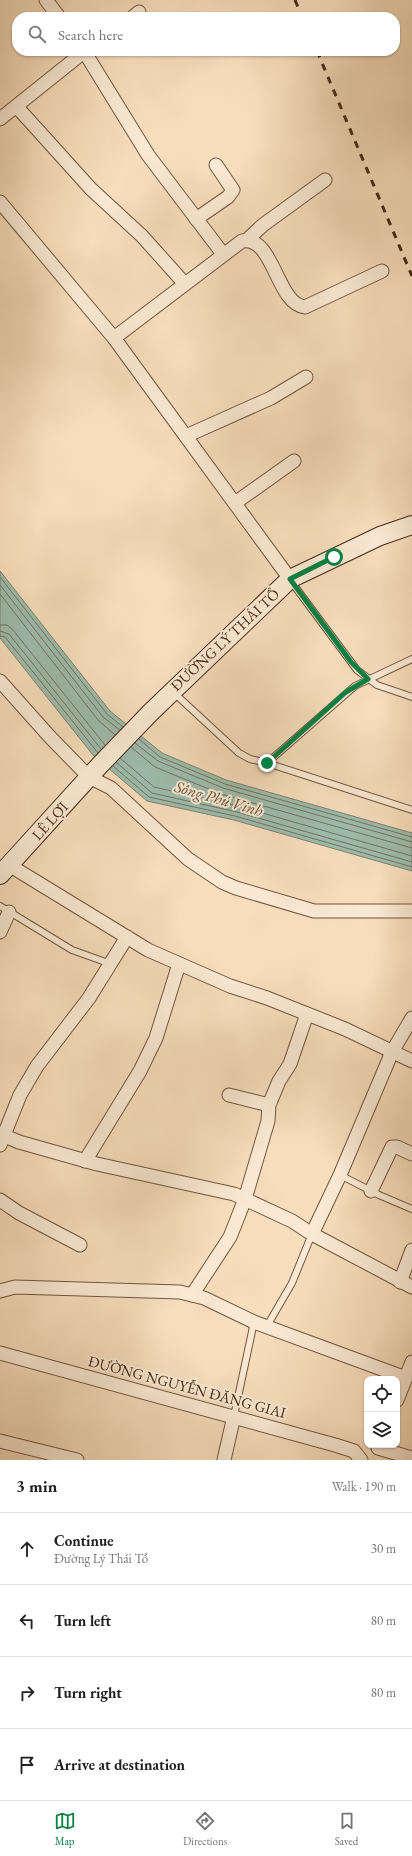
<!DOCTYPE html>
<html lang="en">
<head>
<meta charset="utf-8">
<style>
  :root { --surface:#fff; --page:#f6f6f6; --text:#202124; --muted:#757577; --line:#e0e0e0; --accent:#0b8043 }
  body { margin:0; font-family:"EB Garamond",serif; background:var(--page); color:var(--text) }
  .controls { position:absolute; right:12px; bottom:12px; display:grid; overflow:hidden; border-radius:8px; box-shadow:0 1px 3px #0004 }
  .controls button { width:36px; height:36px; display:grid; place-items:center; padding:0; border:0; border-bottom:1px solid var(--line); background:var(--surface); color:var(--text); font:20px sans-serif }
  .stop { position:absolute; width:12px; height:12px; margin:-9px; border:3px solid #0b8043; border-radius:50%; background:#fff }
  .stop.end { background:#0b8043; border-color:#fff; box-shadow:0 1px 4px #0008 }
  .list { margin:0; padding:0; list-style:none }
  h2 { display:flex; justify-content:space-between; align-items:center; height:52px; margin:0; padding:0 16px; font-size:17px }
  h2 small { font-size:13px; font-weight:400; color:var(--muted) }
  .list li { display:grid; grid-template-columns:26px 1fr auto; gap:12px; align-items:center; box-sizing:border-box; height:72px; padding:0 16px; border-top:1px solid var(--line) }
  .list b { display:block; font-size:15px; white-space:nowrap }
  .list p { margin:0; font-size:13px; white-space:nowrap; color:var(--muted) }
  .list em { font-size:13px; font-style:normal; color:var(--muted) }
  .icon { flex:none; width:22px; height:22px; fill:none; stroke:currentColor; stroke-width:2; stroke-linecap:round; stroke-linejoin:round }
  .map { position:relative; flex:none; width:412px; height:1460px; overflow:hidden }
  .search { position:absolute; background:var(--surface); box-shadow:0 1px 3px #0004; left:12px; right:12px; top:12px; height:44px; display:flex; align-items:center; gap:10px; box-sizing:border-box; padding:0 14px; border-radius:16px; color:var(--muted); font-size:15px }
  .sheet { height:340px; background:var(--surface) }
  nav { display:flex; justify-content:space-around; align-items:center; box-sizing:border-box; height:56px; border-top:1px solid var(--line); background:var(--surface); font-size:11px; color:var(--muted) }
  nav a { display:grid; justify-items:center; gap:2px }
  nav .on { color:var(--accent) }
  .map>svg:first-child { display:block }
  .water { fill:#9dbcac; stroke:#7b8170 }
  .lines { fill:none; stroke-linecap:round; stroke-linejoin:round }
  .shore { stroke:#727262; stroke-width:1 }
  .lane-casing { stroke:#735540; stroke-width:8 }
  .street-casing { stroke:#735540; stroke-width:15 }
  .secondary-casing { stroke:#472817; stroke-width:20 }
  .lane { stroke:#f9e9d3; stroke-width:6 }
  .street { stroke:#f9e9d3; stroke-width:13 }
  .secondary { stroke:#f9e9d3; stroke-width:18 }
  .rail { stroke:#472817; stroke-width:3; stroke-dasharray:7 7; stroke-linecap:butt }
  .route { stroke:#0b8043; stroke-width:5 }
  .labels { text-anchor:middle; stroke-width:4; stroke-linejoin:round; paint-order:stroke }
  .street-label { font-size:15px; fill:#472817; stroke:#f9e9d3 }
  .water-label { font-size:16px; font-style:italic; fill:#5c4d3c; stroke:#f9e9d3 }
</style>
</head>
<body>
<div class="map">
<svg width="412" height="1460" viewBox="0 0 412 1460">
  <rect width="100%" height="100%" fill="#f6ddbc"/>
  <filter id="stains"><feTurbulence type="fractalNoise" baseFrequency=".005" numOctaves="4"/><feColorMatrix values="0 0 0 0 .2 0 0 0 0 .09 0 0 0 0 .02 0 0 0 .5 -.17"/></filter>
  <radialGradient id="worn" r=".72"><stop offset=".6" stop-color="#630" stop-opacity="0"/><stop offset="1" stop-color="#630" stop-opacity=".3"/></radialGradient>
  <path class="water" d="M0,571L110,711L162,753L226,780L412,833V871L234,820L147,801L93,755L0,638Z"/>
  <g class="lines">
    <g class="shore">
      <path d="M0,577L107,714L123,727"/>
      <path d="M0,585L103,717L120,730"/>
      <path d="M0,594L98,720L115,735"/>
      <path d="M0,625H7L13,630L105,745"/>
      <path d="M0,631L9,634L101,749"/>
      <path d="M0,636L5,637L98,753"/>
      <path d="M139,739L160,757L225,784L412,837"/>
      <path d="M135,743L158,761L223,788L412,842"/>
      <path d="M131,747L155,767L221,794L412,848"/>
      <path d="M120,758L154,787L238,806L412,856"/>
      <path d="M116,762L152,793L237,812L412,862"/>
      <path d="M113,766L149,797L235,816L412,867"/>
    </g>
    <defs>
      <g id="lane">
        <path d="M290,580L357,670L377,685L412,697"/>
        <path d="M173,692L239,753L250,759L267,763L412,810"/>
        <path d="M267,763L355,686L412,659"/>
        <path d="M0,906L72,950L111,964"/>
        <path d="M340,1175L379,1195L412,1209"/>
        <path d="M267,1326L292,1283L312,1234"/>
        <path d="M234,1416L254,1322"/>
      </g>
      <g id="street">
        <path d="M46,0L59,17"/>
        <path d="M133,17L139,12"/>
        <path d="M84,51L148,155L223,254"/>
        <path d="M17,107L91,189L142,236L185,284"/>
        <path d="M0,119L85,51"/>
        <path d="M0,202L114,338L290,579"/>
        <path d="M196,219L228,197L233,190L216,165"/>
        <path d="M247,240L263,225L325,180"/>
        <path d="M114,338L242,241C274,235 276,304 305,307L382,271"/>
        <path d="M186,436L271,398L306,377"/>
        <path d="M235,503L294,461"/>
        <path d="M0,681L50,737L89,777L111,788L188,859L222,882L236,888L314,911H412"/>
        <path d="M9,865L148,950L230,986L267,998L345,1029L412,1061"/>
        <path d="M0,932L9,912"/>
        <path d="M229,1095L269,1105"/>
        <path d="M0,1134L19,1142L97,1164L234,1194L292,1221L312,1234L412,1287"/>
        <path d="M0,1145L20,1095L37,1066L89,998L127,937"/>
        <path d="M85,1161L140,1071L156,1038L179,964"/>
        <path d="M371,1191L392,1147H397L412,1154"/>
        <path d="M0,1200L19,1213L80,1245"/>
        <path d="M312,1234L340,1175L392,1052L412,1018"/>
        <path d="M400,1282L412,1250"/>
        <path d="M0,1291L15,1287L180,1292L204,1298L254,1322L406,1378"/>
        <path d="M192,1295L230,1237L245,1199L268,1121L269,1105L279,1081L290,1064L307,1014"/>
        <path d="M0,1353L335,1445L354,1451L361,1460"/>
        <path d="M397,1400L412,1362"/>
        <path d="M0,1441L77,1460"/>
        <path d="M378,1448L412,1458"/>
        <path d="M224,1460L234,1416"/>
      </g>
      <path id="secondary" d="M0,875L99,766L151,712L290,579L380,536L412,525"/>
    </defs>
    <use href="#lane" class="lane-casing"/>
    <use href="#street" class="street-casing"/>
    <use href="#secondary" class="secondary-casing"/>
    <use href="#lane" class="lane"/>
    <use href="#street" class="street"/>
    <use href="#secondary" class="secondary"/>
    <g class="rail">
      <path d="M295,0L302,17"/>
      <path d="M317,51L412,276"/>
    </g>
  </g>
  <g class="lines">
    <path class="route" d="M267,763L346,692L368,679L351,662L290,579L334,557"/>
  </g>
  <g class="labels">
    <g class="street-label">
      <text transform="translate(225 640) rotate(-43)" y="5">ĐƯỜNG LÝ THÁI TỔ</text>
      <text transform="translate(50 821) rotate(-48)" y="5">LÊ LỢI</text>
      <text transform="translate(187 1387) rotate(15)" y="5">ĐƯỜNG NGUYỄN ĐĂNG GIAI</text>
    </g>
    <g class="water-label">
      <text transform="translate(219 798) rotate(16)" y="6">Sông Phú Vinh</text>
    </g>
  </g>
  <rect width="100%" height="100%" filter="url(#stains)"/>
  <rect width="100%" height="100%" fill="url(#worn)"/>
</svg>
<div class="controls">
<button><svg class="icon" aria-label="locate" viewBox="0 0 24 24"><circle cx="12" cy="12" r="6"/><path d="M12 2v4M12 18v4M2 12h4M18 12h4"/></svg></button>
<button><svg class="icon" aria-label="layers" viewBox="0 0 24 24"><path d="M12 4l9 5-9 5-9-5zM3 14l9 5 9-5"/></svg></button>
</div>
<div class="stop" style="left:334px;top:557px"></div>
<div class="stop end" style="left:267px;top:763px"></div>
<div class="search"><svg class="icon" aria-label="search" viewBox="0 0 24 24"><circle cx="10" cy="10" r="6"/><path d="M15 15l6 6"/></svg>Search here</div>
</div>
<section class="sheet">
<h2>3 min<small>Walk · 190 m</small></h2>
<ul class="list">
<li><svg class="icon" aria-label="ahead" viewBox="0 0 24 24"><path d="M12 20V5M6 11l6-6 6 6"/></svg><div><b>Continue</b><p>Đường Lý Thái Tổ</p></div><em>30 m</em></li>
<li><svg class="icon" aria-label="left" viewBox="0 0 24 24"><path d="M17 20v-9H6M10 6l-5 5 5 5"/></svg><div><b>Turn left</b></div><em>80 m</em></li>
<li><svg class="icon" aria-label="right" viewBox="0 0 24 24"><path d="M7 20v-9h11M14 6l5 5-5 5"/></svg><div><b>Turn right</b></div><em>80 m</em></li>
<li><svg class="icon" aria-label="arrive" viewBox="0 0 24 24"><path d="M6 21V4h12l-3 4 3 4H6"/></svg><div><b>Arrive at destination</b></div></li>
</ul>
</section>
<nav>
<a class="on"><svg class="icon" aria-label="map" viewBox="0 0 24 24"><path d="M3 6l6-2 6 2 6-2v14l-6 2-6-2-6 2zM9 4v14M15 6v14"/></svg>Map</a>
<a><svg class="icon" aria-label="directions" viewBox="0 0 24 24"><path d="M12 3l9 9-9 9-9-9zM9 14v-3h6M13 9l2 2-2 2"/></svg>Directions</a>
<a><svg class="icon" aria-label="saved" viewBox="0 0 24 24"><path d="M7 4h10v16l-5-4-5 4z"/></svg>Saved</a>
</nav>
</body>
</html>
